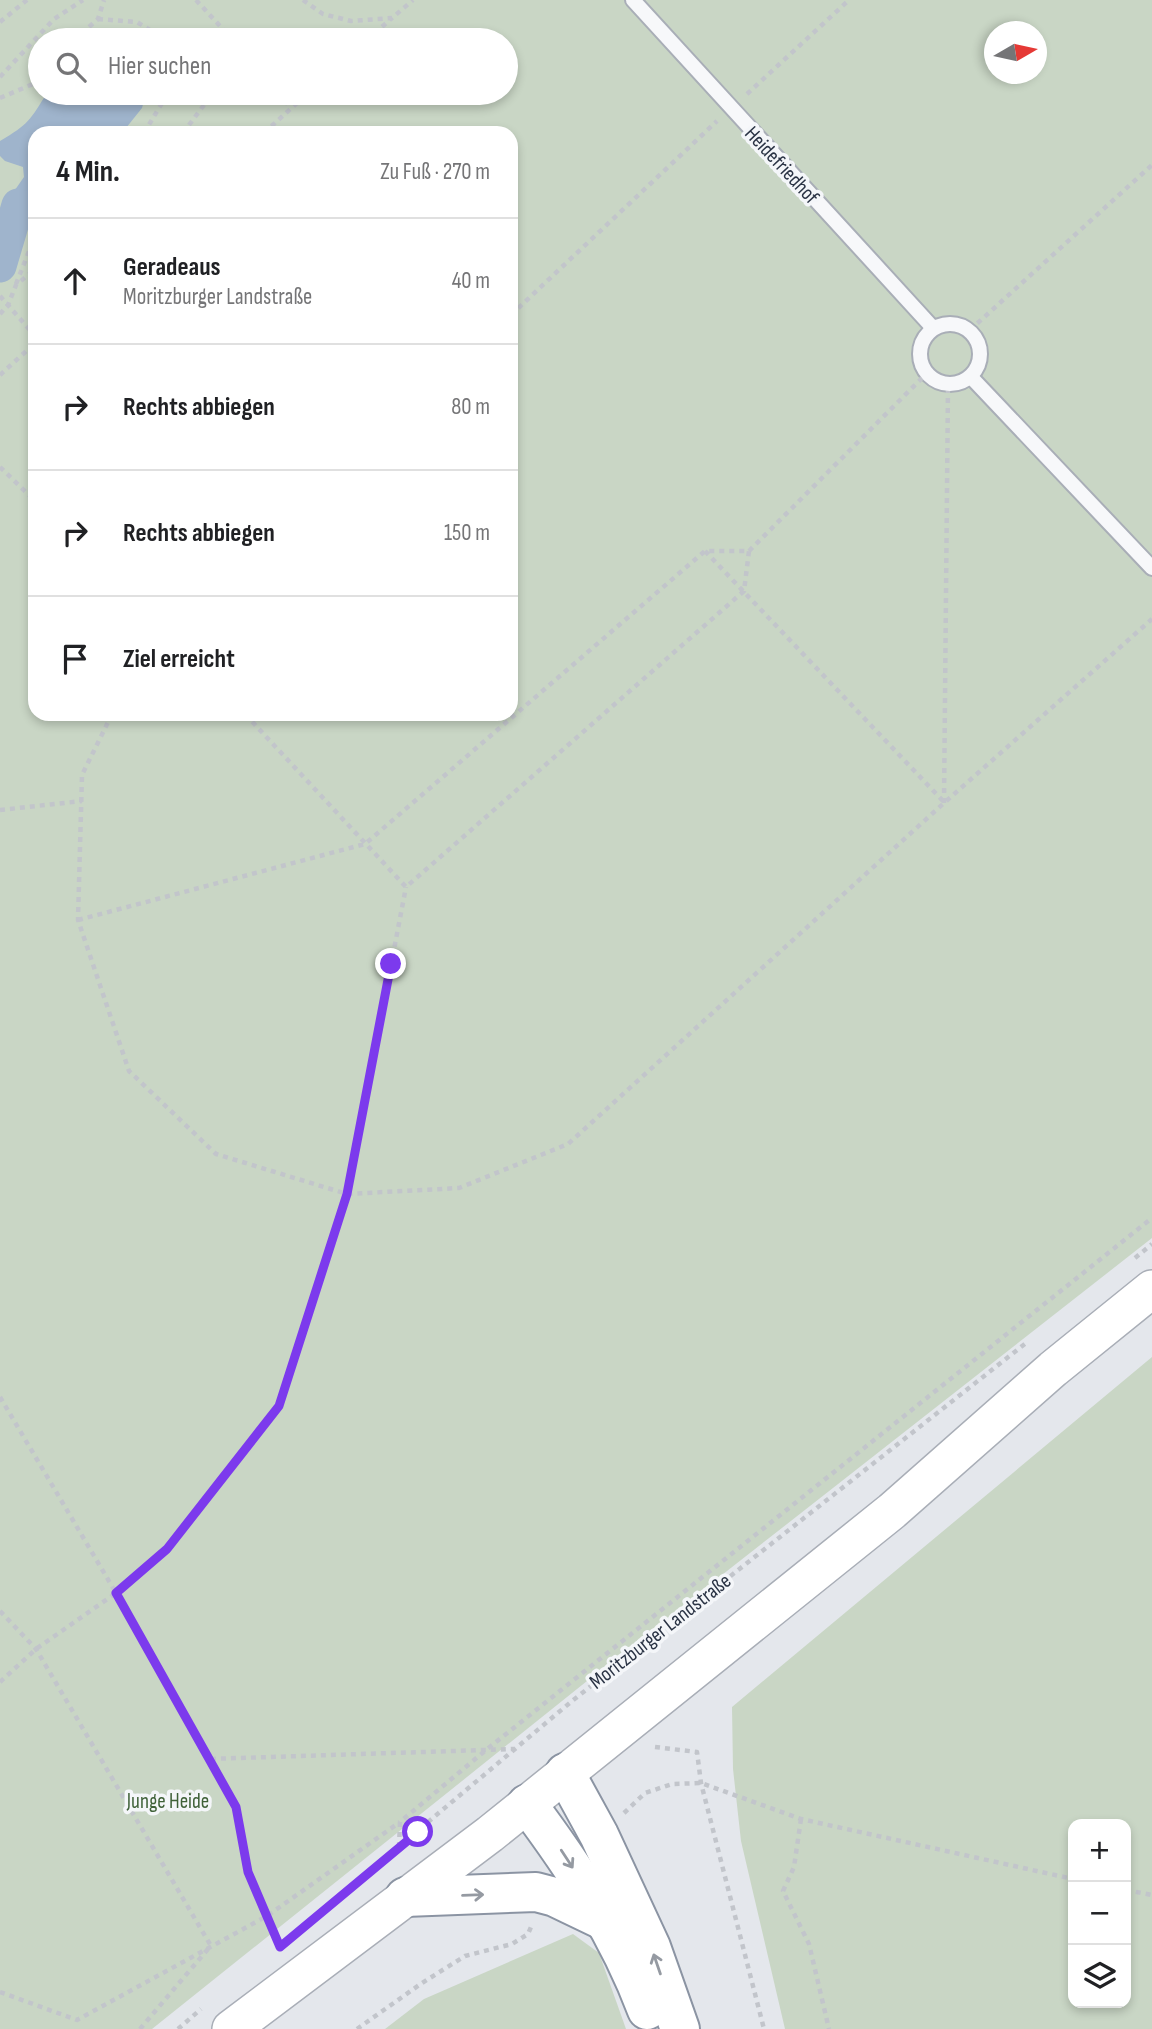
<!DOCTYPE html>
<html lang="de">
<head>
<meta charset="utf-8">
<style>
  :root { --surface:#fff; --page:#f2f2f2; --text:#202124; --muted:#757577; --line:#e0e0e0 }
  body { margin:0; font-family:"Sofia Sans Condensed",sans-serif; background:var(--page); color:var(--text) }
  .controls { position:absolute; right:21px; bottom:21px; display:grid; overflow:hidden; border-radius:14px; box-shadow:0 4px 10px #0003 }
  .controls button { width:63px; height:63px; display:grid; place-items:center; padding:0; border:0; border-bottom:2px solid var(--line); background:var(--surface); color:var(--text); font:35px sans-serif }
  .compass { position:absolute; left:984px; top:21px; width:63px; height:63px; border-radius:50%; background:var(--surface); box-shadow:0 4px 10px #0003; rotate:81deg }
  .stop { position:absolute; width:21px; height:21px; margin:-16px; border:5px solid #7c3aed; border-radius:50%; background:#fff }
  .stop.end { background:#7c3aed; border-color:#fff; box-shadow:0 2px 7px #0008 }
  .list { margin:0; padding:0; list-style:none }
  h2 { display:flex; justify-content:space-between; align-items:center; height:91px; margin:0; padding:0 28px; font-size:30px }
  h2 small { font-size:23px; font-weight:400; color:var(--muted) }
  .list li { display:grid; grid-template-columns:46px 1fr auto; gap:21px; align-items:center; box-sizing:border-box; height:126px; padding:0 28px; border-top:2px solid var(--line) }
  .list b { display:block; font-size:26px; white-space:nowrap }
  .list p { margin:0; font-size:23px; white-space:nowrap; color:var(--muted) }
  .list em { font-size:23px; font-style:normal; color:var(--muted) }
  .icon { flex:none; width:38px; height:38px; fill:none; stroke:currentColor; stroke-width:2; stroke-linecap:round; stroke-linejoin:round }
  .map { position:relative; flex:none; width:1152px; height:2029px; overflow:hidden }
  .search { position:absolute; background:var(--surface); box-shadow:0 4px 10px #0003; left:28px; top:28px; width:490px; height:77px; display:flex; align-items:center; gap:18px; box-sizing:border-box; padding:0 24px; border-radius:38px; color:var(--muted); font-size:26px }
  .panel { position:absolute; background:var(--surface); box-shadow:0 4px 10px #0003; left:28px; top:126px; width:490px; height:595px; border-radius:21px }
  .map>svg:first-child { display:block }
  .green { fill:#c9d6c5; fill-rule:evenodd }
  .water { fill:#9fb4cc }
  .lines { fill:none; stroke-linecap:round; stroke-linejoin:round }
  .canal { stroke:#9fb4cc; stroke-width:33 }
  .service-casing { stroke:#a9aeb7; stroke-width:18 }
  .secondary-casing { stroke:#a9aeb7; stroke-width:40 }
  .motorway-casing { stroke:#8b94a3; stroke-width:42 }
  .path { stroke:#c2c5cb; stroke-width:4.5; stroke-dasharray:5 5; stroke-linecap:butt }
  .service { stroke:#f7f8fa; stroke-width:14 }
  .secondary { stroke:#fff; stroke-width:37 }
  .motorway { stroke:#fff; stroke-width:38 }
  .oneway { stroke:#959aa2 }
  .route { stroke:#7c3aed; stroke-width:9 }
  .labels { text-anchor:middle; stroke-width:7; stroke-linejoin:round; paint-order:stroke }
  .street-label { font-size:21px; fill:#2b3445; stroke:#f4f6f9 }
  .park-label { font-size:21px; fill:#3f6138; stroke:#f4f6f9 }
</style>
</head>
<body>
<div class="map">
<svg width="1152" height="2029" viewBox="0 0 1152 2029">
  <rect width="100%" height="100%" fill="#e4e7ec"/>
  <g class="green">
    <path d="M0,0H1152V1238L602,1669L152,2029H0ZM995,32H1036V74H995ZM40,40H506V93H40ZM35,133H511V714H35Z"/>
    <path d="M1152,1357V2029H785L741,1841L733,1769L732,1707ZM1073,1824H1126V2003H1073Z"/>
    <path d="M573,1934L599,1953L626,2029H385L424,1999Z"/>
  </g>
  <path class="water" d="M47,93H146L142,108L122,133H35V200L26,210L18,205L10,197L24,177L23,167L5,161L0,156V141C29,124 30,120 47,93Z"/>
  <g class="lines">
    <path class="canal" d="M0,266L18,205"/>
    <defs>
      <g id="service">
        <path d="M633,0L933,328"/>
        <circle cx="950" cy="354" r="30"/>
        <path d="M971,377L1152,568"/>
      </g>
      <path id="secondary" d="M231,2029L490,1834L892,1511L1053,1369L1152,1289"/>
      <g id="motorway">
        <path d="M565,1773L599,1835L651,1947L680,2029"/>
        <path d="M527,1804C575,1868 619,1935 647,2010"/>
        <path d="M405,1897L536,1892L555,1897L605,1921"/>
      </g>
    </defs>
    <use href="#service" class="service-casing"/>
    <use href="#secondary" class="secondary-casing"/>
    <use href="#motorway" class="motorway-casing"/>
    <g class="path">
      <path d="M196,0L233,40"/>
      <path d="M303,0L323,14L351,21L392,18L413,0"/>
      <path d="M98,19L137,22L161,37L162,40"/>
      <path d="M0,22L27,0"/>
      <path d="M74,40L98,19L104,0"/>
      <path d="M367,40L392,18"/>
      <path d="M0,77L54,19L83,0"/>
      <path d="M167,93L165,98H210"/>
      <path d="M278,93L291,108"/>
      <path d="M747,94L849,0"/>
      <path d="M0,98L33,84L40,75"/>
      <path d="M144,133L165,98"/>
      <path d="M183,133L213,93"/>
      <path d="M264,133L308,93"/>
      <path d="M16,284L35,236"/>
      <path d="M0,296L35,336"/>
      <path d="M0,314L8,305L16,285L35,269"/>
      <path d="M511,315L717,121"/>
      <path d="M970,330L1152,165"/>
      <path d="M0,375L35,343"/>
      <path d="M0,467L35,501"/>
      <path d="M705,551L944,802"/>
      <path d="M749,551L927,373"/>
      <path d="M112,714L82,775L78,920L129,1071L216,1154L347,1194L459,1188L568,1144L944,803L1152,619"/>
      <path d="M944,803L948,385"/>
      <path d="M0,810L82,801"/>
      <path d="M78,920L365,844L705,551H749L744,591L406,887L245,714"/>
      <path d="M1135,1258L1152,1244"/>
      <path d="M0,1397L116,1593L209,1759L514,1749"/>
      <path d="M0,1611L36,1649L211,1946"/>
      <path d="M0,1682L36,1649L116,1593L167,1549L279,1406L347,1194L406,887"/>
      <path d="M655,1747L697,1752L701,1783L764,2029"/>
      <path d="M209,1759L236,1807L248,1872L280,1947"/>
      <path d="M624,1813L645,1793L672,1784L701,1783L801,1819L1073,1879"/>
      <path d="M801,1819L794,1867L783,1891L809,1944L829,2029"/>
      <path d="M399,1847L400,1822L486,1750L1152,1218"/>
      <path d="M1126,1890L1152,1895"/>
      <path d="M290,1938L572,1701L1026,1343"/>
      <path d="M0,1992L77,2020L267,1916L400,1822"/>
      <path d="M140,2029L208,1949"/>
      <path d="M178,2029L201,2009"/>
      <path d="M357,2029L422,1983L465,1956L512,1944L528,1934L531,1927"/>
    </g>
    <use href="#service" class="service"/>
    <use href="#secondary" class="secondary"/>
    <use href="#motorway" class="motorway"/>
  </g>
  <defs><path id="oneway-shaft" d="M-6 0H5M1.5-3L5.5 0L1.5 3" fill="none" stroke-width="1.6" stroke-linecap="round" stroke-linejoin="round" transform="scale(1.75)"/></defs>
  <g class="oneway">
    <use href="#oneway-shaft" transform="translate(567 1859) rotate(57)"/>
    <use href="#oneway-shaft" transform="translate(473 1895) rotate(-2)"/>
    <use href="#oneway-shaft" transform="translate(657 1964) rotate(-109)"/>
  </g>
  <g class="lines">
    <path class="route" d="M391,964L347,1194L279,1406L167,1549L116,1593L236,1807L248,1872L280,1947L418,1832"/>
  </g>
  <g class="labels">
    <g class="street-label">
      <text transform="translate(782 165) rotate(47)" y="7">Heidefriedhof</text>
      <text transform="translate(660 1631) rotate(-38)" y="7">Moritzburger Landstraße</text>
    </g>
    <g class="park-label">
      <text x="168" y="1808">Junge Heide</text>
    </g>
  </g>
</svg>
<div class="controls">
<button>+</button>
<button>−</button>
<button><svg class="icon" aria-label="layers" viewBox="0 0 24 24"><path d="M12 4l9 5-9 5-9-5zM3 14l9 5 9-5"/></svg></button>
</div>
<svg class="compass" viewBox="-18 -18 36 36"><path d="M0-13l5 13h-10z" fill="#e53935"/><path d="M0 13l5-13h-10z" fill="#757577"/></svg>
<div class="stop" style="left:418px;top:1832px"></div>
<div class="stop end" style="left:391px;top:964px"></div>
<div class="search"><svg class="icon" aria-label="search" viewBox="0 0 24 24"><circle cx="10" cy="10" r="6"/><path d="M15 15l6 6"/></svg>Hier suchen</div>
<section class="panel">
<h2>4 Min.<small>Zu Fuß · 270 m</small></h2>
<ul class="list">
<li><svg class="icon" aria-label="ahead" viewBox="0 0 24 24"><path d="M12 20V5M6 11l6-6 6 6"/></svg><div><b>Geradeaus</b><p>Moritzburger Landstraße</p></div><em>40 m</em></li>
<li><svg class="icon" aria-label="right" viewBox="0 0 24 24"><path d="M7 20v-9h11M14 6l5 5-5 5"/></svg><div><b>Rechts abbiegen</b></div><em>80 m</em></li>
<li><svg class="icon" aria-label="right" viewBox="0 0 24 24"><path d="M7 20v-9h11M14 6l5 5-5 5"/></svg><div><b>Rechts abbiegen</b></div><em>150 m</em></li>
<li><svg class="icon" aria-label="arrive" viewBox="0 0 24 24"><path d="M6 21V4h12l-3 4 3 4H6"/></svg><div><b>Ziel erreicht</b></div></li>
</ul>
</section>
</div>
</body>
</html>
